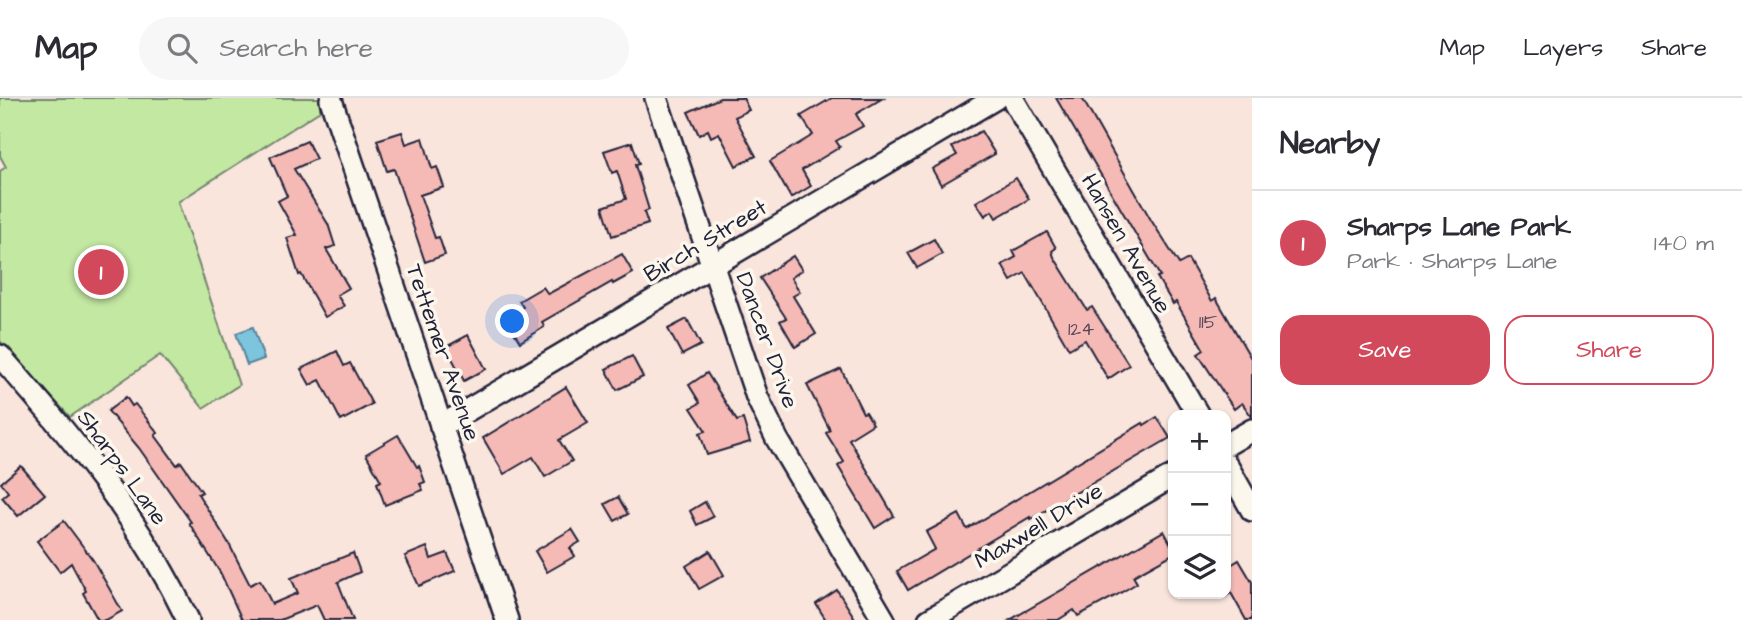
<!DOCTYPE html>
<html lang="en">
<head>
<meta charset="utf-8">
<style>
  :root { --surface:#fff; --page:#f7f7f7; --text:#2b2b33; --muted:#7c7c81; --line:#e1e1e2; --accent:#d1495b }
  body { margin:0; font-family:"Architects Daughter",sans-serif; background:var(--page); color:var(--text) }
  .controls { position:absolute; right:21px; bottom:21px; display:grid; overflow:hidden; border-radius:14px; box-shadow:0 2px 5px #0004 }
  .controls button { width:63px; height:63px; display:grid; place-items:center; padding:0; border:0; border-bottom:2px solid var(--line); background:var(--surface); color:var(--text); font:35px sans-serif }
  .you { position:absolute; left:513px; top:224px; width:24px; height:24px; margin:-18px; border:5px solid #fff; border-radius:50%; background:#1a73e8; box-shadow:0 0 0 10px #1a73e833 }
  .badge { display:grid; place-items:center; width:46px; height:46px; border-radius:50%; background:var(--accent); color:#fff; font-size:23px; font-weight:700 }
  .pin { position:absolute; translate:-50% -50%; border:4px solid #fff; box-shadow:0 2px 7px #0006 }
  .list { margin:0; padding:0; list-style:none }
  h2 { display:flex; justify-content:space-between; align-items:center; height:91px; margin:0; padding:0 28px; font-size:30px }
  h2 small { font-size:23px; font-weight:400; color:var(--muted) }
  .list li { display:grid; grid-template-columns:46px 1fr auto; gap:21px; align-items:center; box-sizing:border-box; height:105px; padding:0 28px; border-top:2px solid var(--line) }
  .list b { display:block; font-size:26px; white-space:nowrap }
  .list p { margin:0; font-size:23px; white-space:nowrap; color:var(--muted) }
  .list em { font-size:23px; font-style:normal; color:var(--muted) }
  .actions { display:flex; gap:14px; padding:21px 28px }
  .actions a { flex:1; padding:16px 0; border:2px solid var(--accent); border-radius:21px; text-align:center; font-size:24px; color:var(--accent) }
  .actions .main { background:var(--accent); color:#fff }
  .icon { flex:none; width:38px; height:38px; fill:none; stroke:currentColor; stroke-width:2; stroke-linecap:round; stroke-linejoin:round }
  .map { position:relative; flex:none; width:1252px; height:522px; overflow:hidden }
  header { display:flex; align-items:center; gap:42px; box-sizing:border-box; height:98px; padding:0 35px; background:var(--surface); border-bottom:2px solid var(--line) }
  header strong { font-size:33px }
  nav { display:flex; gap:38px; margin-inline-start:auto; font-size:24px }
  .search { width:490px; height:63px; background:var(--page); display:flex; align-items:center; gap:18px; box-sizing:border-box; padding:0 24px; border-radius:38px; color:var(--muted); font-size:26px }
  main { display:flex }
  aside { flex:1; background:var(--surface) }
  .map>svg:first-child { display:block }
  .green { fill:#c3e8a2; stroke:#72856e; stroke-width:2 }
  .water { fill:#7dc4dd; stroke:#59839c; stroke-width:2 }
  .building { fill:#f5bab5; stroke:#22223b; stroke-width:2 }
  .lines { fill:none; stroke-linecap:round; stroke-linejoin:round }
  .minor-casing { stroke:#22223b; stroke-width:26 }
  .minor { stroke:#fbf7ec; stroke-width:21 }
  .labels { text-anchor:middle; stroke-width:7; stroke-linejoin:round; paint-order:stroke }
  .number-label { font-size:19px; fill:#57485a }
  .street-label { font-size:23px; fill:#22223b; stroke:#fbf7ec }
</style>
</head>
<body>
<header>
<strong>Map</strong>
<div class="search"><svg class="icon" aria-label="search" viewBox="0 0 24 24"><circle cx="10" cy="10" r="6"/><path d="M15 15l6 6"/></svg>Search here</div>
<nav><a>Map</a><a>Layers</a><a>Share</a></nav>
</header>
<main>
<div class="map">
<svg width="1252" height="522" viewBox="0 0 1252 522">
  <rect width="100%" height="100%" fill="#f9e5dc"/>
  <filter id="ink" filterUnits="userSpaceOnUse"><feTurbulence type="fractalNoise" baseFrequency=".0143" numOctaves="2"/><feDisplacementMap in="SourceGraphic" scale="14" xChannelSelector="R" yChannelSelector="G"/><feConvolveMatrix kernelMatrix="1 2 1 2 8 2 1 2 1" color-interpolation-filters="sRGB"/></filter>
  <g filter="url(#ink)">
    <path class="green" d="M0,0H320V13L178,104L239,287L203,310L160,257L70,319L0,243V73L6,69L0,58Z"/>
    <path class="water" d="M253,229L264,261L247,267L236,235Z"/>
    <g class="building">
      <path d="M720,0H743L749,12L735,19L756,58L736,68L719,35L711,39L708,32L699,37L688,14Z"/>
      <path d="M832,0H883L856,16L863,28L836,43L840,49L802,72L811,88L791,100L770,63L813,37L801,18Z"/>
      <path d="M1056,0H1082L1151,122L1179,166L1188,161L1212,203L1216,200L1252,262V319L1242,305L1234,311L1198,256L1204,252L1176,204L1173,206L1157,179L1160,178Z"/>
      <path d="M981,33L995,56L941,87L932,71L957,57L952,49Z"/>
      <path d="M402,34L406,46L423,40L432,71L437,69L444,89L420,97L435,140L439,139L445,157L425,164L394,71L387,73L377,42Z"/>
      <path d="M307,43L316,61L294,71L328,126L335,148L326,151L349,190L337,197L344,208L325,219L301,176L299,177L287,140L297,137L278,103L287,98L270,59Z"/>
      <path d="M632,44L639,66L635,67L649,112L644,114L648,126L612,138L603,109L626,101L617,73L612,75L604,53Z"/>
      <path d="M1016,80L1029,101L996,120L992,113L985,118L976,104Z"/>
      <path d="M1047,134L1056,150L1052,153L1054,159L1087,212L1092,209L1129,267L1108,281L1085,242L1069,251L1025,175L1011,183L1002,167L1016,159L1013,153Z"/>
      <path d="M934,141L942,156L917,170L908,155Z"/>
      <path d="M622,156L633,175L613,186L612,184L542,224L544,229L520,244L505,220L523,209L519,203L543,189L548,196Z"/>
      <path d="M793,158L802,172L791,180L800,194L793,198L816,236L795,249L780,223L786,220L760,180Z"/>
      <path d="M687,221L701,247L682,257L668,231Z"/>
      <path d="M468,237L486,271L464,283L446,249Z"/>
      <path d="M337,253L344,268L350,265L372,306L341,323L320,282L310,287L301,271Z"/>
      <path d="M632,258L643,279L617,292L606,271Z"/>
      <path d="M841,271L863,315L866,314L873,326L849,341L894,418L875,430L838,368L844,364L826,335L830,332L807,287Z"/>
      <path d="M707,275L737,323L743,321L750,344L707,357L700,335L706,333L691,310L700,305L689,287Z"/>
      <path d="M566,289L588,325L559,342L572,363L545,379L533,359L504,376L483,340Z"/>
      <path d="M126,299L132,308L135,306L158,335L155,337L177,367L181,364L202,394L198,396L228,444L250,487L260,482L272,506L298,495L291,480L353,455L360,474L338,484L353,522H324L317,507L280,522H242L221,476L189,425L191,424L139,350L108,313Z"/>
      <path d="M1157,319L1170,340L1031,421L1030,419L908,492L897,473L935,451L926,434L959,416L967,431L1143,325L1144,327Z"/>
      <path d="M398,337L417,369L419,368L425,384L420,386L423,392L385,407L377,385L381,383L366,356Z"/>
      <path d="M21,368L45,396L18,418L2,399L8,394L1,385Z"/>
      <path d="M618,399L628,416L615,423L605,406Z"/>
      <path d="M705,404L713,419L697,427L690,413Z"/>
      <path d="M64,423L93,462L122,513L106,522H98L83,495L86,493L71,465L60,474L37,443Z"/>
      <path d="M572,431L580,444L570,450L575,458L547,474L535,453Z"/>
      <path d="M1164,433L1173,450V456L1133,478L1137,485L1117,497L1078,518L1074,512L1058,522H1010Z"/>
      <path d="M427,449L431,461L447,455L455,473L419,488L405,458Z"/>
      <path d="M710,453L724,477L699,491L686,468Z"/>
      <path d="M1239,462L1252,484V522H1246L1231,495L1226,498V470Z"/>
      <path d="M837,492L856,522H826L816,506Z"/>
    </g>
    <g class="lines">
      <defs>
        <g id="minor">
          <path d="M656,0L757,299L777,341L884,522"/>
          <path d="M1012,0L1198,317"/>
          <path d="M331,2L507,522"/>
          <path d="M0,258C75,343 138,418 188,522"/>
          <path d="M441,328L996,0"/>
          <path d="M1226,347L1252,332"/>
          <path d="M1226,366L1252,412"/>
          <path d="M929,522L1173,378"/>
        </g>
      </defs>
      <use href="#minor" class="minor-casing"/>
      <use href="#minor" class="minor"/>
    </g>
  </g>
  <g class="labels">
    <g class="number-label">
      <text x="1208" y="230">115</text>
      <text x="1081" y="237">124</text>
    </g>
    <g class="street-label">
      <text transform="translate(705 142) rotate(-31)" y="8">Birch Street</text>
      <text transform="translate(1127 145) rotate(60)" y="8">Hansen Avenue</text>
      <text transform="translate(768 242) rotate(70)" y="8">Dancer Drive</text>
      <text transform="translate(444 254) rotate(71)" y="8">Tettemer Avenue</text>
      <text transform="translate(123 369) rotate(54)" y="8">Sharps Lane</text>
      <text transform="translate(1038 427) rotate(-31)" y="8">Maxwell Drive</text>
    </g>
  </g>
</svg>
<div class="controls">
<button>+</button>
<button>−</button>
<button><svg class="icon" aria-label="layers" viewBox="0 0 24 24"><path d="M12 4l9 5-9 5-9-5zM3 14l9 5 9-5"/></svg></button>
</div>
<div class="you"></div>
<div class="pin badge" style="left:101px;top:174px">1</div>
</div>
<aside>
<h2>Nearby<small></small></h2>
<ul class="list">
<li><span class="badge">1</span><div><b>Sharps Lane Park</b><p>Park · Sharps Lane</p></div><em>140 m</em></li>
</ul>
<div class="actions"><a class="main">Save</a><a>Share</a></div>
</aside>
</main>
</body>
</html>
